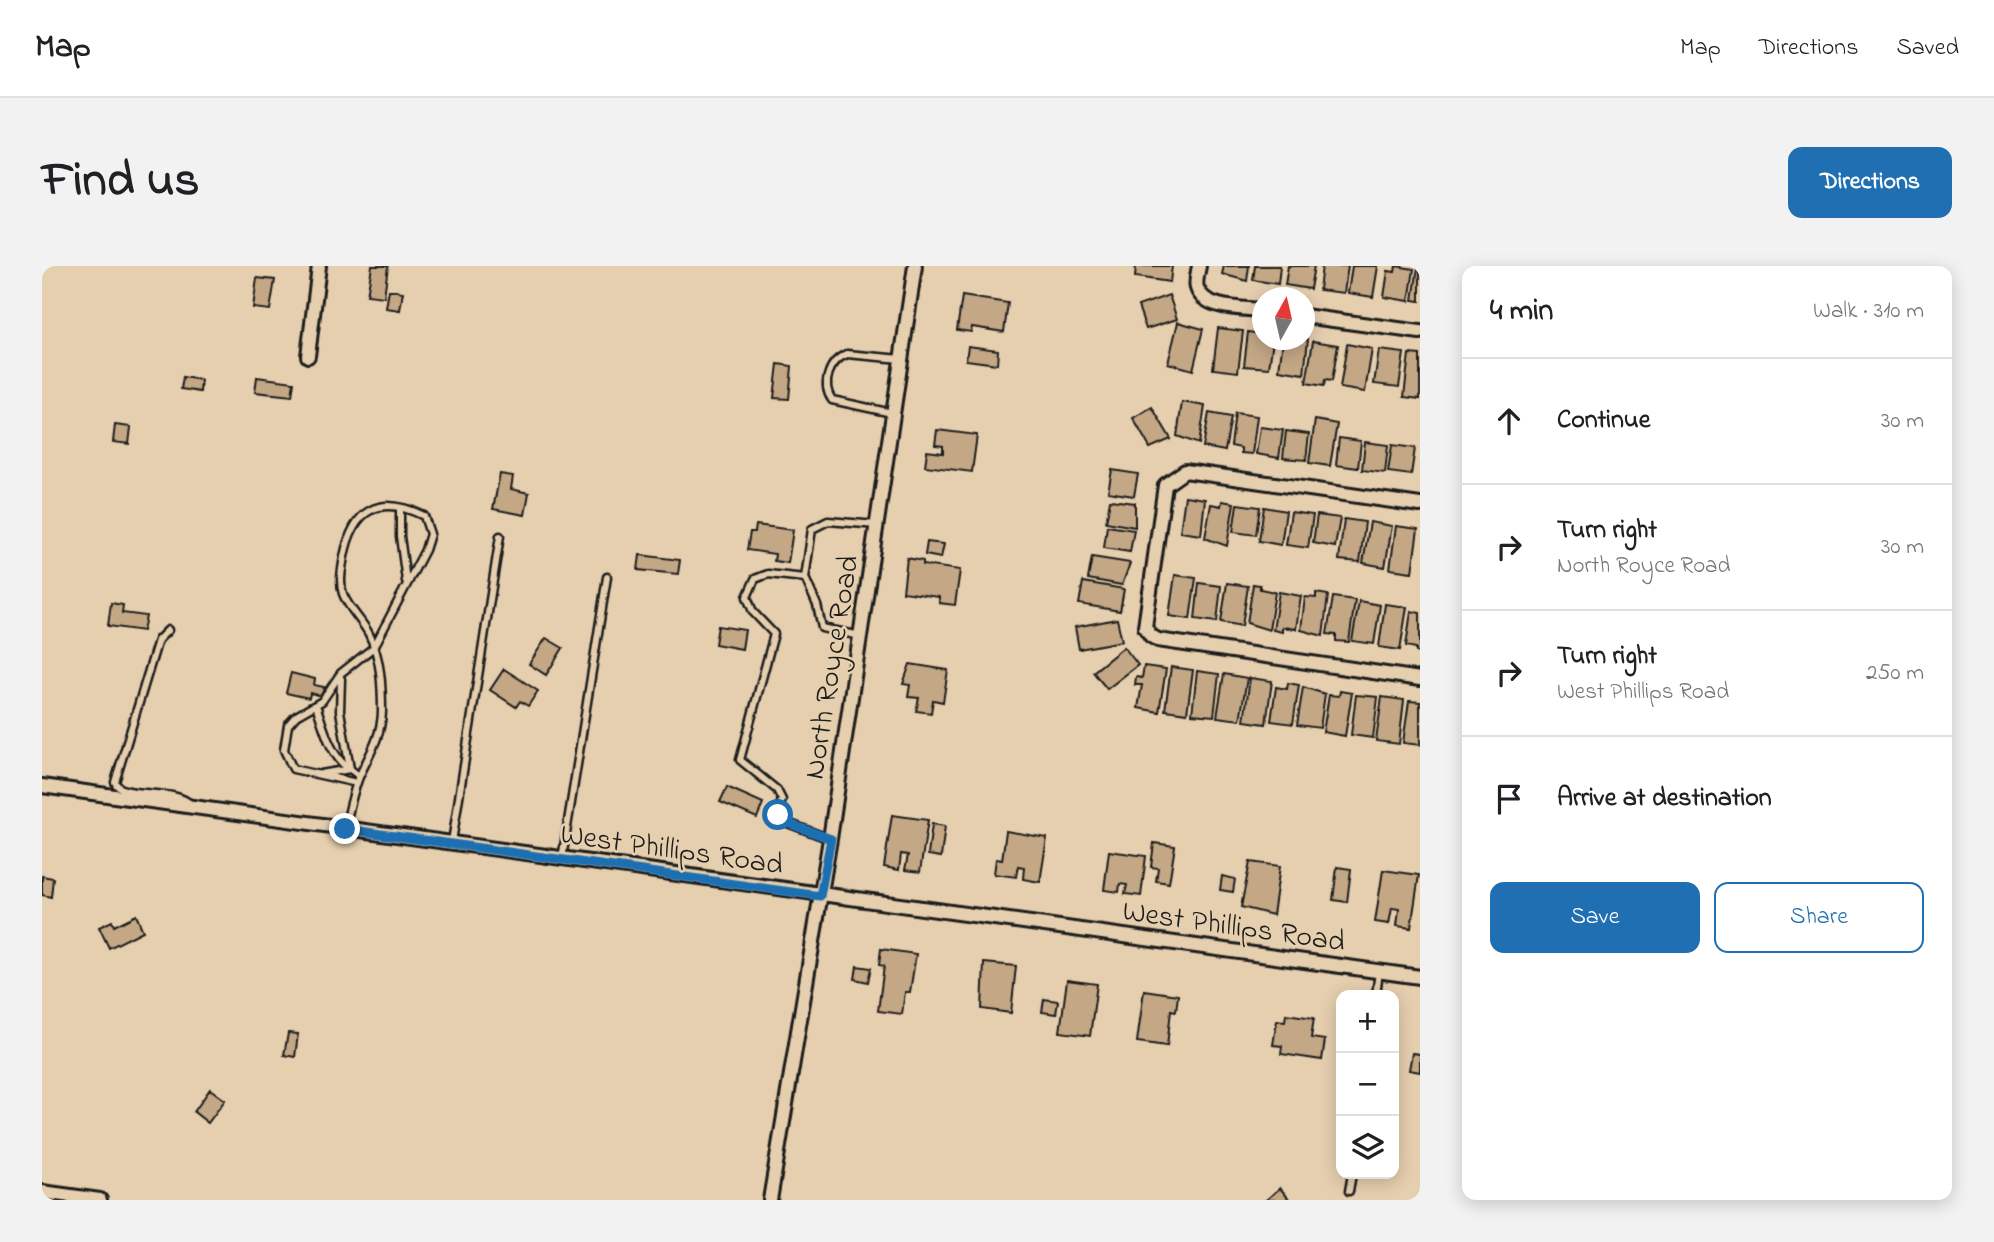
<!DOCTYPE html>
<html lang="en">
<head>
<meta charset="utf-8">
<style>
  :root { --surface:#fff; --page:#f2f2f2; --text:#202124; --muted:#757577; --line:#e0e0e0; --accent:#1f6fb2 }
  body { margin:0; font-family:"Indie Flower",sans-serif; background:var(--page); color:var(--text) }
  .controls { position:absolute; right:21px; bottom:21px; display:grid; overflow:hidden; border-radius:14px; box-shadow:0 4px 18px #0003 }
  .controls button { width:63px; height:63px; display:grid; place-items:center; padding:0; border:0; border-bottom:2px solid var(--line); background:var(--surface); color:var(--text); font:35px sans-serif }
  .compass { position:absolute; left:1210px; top:21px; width:63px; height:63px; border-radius:50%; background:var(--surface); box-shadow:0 4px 18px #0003; rotate:8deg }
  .stop { position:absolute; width:21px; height:21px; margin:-16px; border:5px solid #1f6fb2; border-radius:50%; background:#fff }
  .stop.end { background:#1f6fb2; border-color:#fff; box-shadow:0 2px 7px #0008 }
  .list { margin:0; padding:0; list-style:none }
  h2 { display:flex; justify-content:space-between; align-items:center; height:91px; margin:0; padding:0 28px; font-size:30px }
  h2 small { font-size:23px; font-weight:400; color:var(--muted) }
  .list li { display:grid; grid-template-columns:46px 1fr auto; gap:21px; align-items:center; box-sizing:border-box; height:126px; padding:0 28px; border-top:2px solid var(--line) }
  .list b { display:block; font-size:26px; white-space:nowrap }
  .list p { margin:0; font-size:23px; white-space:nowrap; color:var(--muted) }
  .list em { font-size:23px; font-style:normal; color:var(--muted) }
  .actions { display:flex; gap:14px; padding:21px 28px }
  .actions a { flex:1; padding:16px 0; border:2px solid var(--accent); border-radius:14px; text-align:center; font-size:24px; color:var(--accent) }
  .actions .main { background:var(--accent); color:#fff }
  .icon { flex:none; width:38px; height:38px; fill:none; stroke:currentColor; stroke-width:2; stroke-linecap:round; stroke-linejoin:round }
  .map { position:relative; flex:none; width:1378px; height:934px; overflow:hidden; border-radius:14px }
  header { display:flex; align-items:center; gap:42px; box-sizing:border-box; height:98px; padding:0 35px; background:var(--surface); border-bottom:2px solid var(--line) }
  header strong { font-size:33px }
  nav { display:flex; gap:38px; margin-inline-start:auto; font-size:24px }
  .intro { display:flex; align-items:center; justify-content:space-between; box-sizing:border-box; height:168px; padding:0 42px }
  h1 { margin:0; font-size:49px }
  .button { padding:18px 32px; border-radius:14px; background:var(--accent); color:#fff; font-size:24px; font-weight:700 }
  main { display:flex; gap:42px; padding:0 42px }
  aside { flex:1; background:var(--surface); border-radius:14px; box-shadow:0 4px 18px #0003 }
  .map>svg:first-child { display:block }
  .building { fill:#c4a886; stroke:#1c1c1c; stroke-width:2 }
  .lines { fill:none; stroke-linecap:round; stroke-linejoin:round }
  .service-casing { stroke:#1c1c1c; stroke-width:11 }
  .minor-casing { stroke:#1c1c1c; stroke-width:18 }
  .service { stroke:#e6cfaf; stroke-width:6 }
  .minor { stroke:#e6cfaf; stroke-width:12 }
  .route { stroke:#1f6fb2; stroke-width:9 }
  .labels { text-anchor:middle; stroke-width:5; stroke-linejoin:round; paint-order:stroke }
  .street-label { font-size:30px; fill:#1c1c1c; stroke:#e6cfaf }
</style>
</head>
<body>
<header>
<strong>Map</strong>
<nav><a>Map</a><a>Directions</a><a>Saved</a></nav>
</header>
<div class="intro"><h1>Find us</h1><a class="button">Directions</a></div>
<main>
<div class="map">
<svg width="1378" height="934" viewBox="0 0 1378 934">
  <rect width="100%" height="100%" fill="#e6cfaf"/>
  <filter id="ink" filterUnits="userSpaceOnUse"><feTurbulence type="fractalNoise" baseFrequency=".0143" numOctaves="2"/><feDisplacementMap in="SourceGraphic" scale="14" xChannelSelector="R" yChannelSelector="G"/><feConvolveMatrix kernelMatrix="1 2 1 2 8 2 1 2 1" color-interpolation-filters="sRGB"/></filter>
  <g filter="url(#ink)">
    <g class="building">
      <path d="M330,0H346L342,31L325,29Z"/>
      <path d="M1094,0H1130L1128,16L1093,11Z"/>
      <path d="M1182,0H1207L1205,15L1180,8Z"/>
      <path d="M1213,0H1238L1236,18L1211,14Z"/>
      <path d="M1246,0H1272L1268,23L1243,19Z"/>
      <path d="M1280,0H1306L1302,27L1277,24Z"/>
      <path d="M1310,0H1336L1331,31L1306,27Z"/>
      <path d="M1354,0L1372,3L1367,35L1342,31L1346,5L1353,6Z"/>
      <path d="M1376,1H1378V35L1371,34Z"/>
      <path d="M215,12L233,14L228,44L211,42Z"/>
      <path d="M347,24L361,26L358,44L344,42Z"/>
      <path d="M1127,29L1135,53L1104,63L1096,40Z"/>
      <path d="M920,30L966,37L962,66L930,61L929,66L915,64Z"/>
      <path d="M1136,56L1161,63L1151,104L1126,97Z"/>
      <path d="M1176,62L1201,65L1196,106L1171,103Z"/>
      <path d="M1206,66L1220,68V74H1231L1227,102L1202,100Z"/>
      <path d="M1266,73L1262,108L1237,104L1241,74Z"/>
      <path d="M1271,75L1296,79L1290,115L1283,114L1282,120L1264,117Z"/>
      <path d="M1305,78L1330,83L1323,126L1298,122Z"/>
      <path d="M926,80L956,84L955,98L924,94Z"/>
      <path d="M1337,84L1362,87L1357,121L1332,118Z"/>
      <path d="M1367,88L1378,89V133L1362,131Z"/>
      <path d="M736,98L750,100L747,133L732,132Z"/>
      <path d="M141,111L159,114L158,126L139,123Z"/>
      <path d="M215,111L252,116L250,130L213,126Z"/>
      <path d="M1140,136L1163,140L1157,178L1135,170Z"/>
      <path d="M1110,141L1129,173L1108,182L1091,152Z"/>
      <path d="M1167,147L1189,151L1183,185L1161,181Z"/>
      <path d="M1193,147L1215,150L1210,188L1199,187V182L1189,180Z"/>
      <path d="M1273,154L1295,158L1288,200L1267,197Z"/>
      <path d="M73,159L89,161L87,178L71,176Z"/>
      <path d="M1218,161L1241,164L1237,192L1214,188Z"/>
      <path d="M895,164L935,169L930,206L883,200L885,185L901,187V180L893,179Z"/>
      <path d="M1244,165L1267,168L1264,194L1241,192Z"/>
      <path d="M1297,172L1319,175L1316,202L1294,199Z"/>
      <path d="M1323,176L1346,179L1343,207L1320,204Z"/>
      <path d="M1350,179L1373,182L1369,209L1346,206Z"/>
      <path d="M1070,204L1096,208L1092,230L1066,226Z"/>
      <path d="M458,208L471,210L469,223L487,227L483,249L451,243Z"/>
      <path d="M1143,230L1163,233L1159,269L1138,266Z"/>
      <path d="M1068,234L1093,237V261L1064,256Z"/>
      <path d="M1180,235L1192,237L1185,280L1163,272L1169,238L1179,240Z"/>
      <path d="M1195,238L1218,241L1214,269L1191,266Z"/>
      <path d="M1222,241L1244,245L1239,279L1217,275Z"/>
      <path d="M1249,246L1271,249L1266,282L1244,279Z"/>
      <path d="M1275,249L1298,252L1293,281L1271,277Z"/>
      <path d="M1302,253L1323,256L1318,296L1297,294Z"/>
      <path d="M1328,256L1350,260L1343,301L1321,297Z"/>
      <path d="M714,259L751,264L746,297L732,295L733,288L705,284L708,266H713Z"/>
      <path d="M1065,260L1092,264L1088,286L1062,282Z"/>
      <path d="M1354,260L1376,263L1370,306L1348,303Z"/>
      <path d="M885,276L902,278L899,292L883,289Z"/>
      <path d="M598,289L638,294L636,308L596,304Z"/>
      <path d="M1050,291L1088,297L1080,319L1046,313Z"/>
      <path d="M865,292L881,295V299L918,304L913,339L897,337V331L861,326Z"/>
      <path d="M1133,309L1154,312L1148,353L1127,350Z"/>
      <path d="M1041,316L1082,323L1078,345L1037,338Z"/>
      <path d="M1157,317L1179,320L1175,356L1153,353Z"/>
      <path d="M1185,317L1206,320L1200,360L1179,356Z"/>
      <path d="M1211,318L1218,319V323L1233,326L1227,364L1205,357Z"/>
      <path d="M1237,326L1259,330L1254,363L1240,361V366L1231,364Z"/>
      <path d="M1274,327L1286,329L1281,370L1259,364L1263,331L1274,332Z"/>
      <path d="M1291,331L1313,334L1307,376L1294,375V369L1285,368Z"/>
      <path d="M1317,335L1338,339L1332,378L1310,375Z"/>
      <path d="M69,337L81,339L80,347L104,350L101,365L66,360Z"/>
      <path d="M1343,338L1365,341L1358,384L1337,381Z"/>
      <path d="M1369,345L1378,347V387L1374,386V382L1364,380Z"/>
      <path d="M1075,353L1080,375L1037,383L1033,361Z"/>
      <path d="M676,360L703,364L700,383L673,378Z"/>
      <path d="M504,372L521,382L504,409L487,398Z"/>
      <path d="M1082,381L1096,399L1065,423L1051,406Z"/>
      <path d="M868,398L906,404L901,436L891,434L889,447L874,445L877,432L866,431L868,419L861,418Z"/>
      <path d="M1102,400L1124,403L1117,446L1096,442L1100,419H1093L1094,411L1100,412Z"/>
      <path d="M1129,401L1151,404L1145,447L1123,444Z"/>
      <path d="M462,403L496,425L486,440L478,435L474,441L448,424Z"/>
      <path d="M1155,405L1177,408L1172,450L1150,448Z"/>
      <path d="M249,407L273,413L272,419L282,421L280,430L268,427L267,432L244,427Z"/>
      <path d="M1182,408L1205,412L1198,454L1175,451Z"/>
      <path d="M1208,412L1230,415L1224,458L1202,455Z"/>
      <path d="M1246,417L1257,419L1251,458L1229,455L1234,421L1245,423Z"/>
      <path d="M1261,421L1283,428L1278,462L1255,459Z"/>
      <path d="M1298,425L1310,427L1303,470L1281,466L1287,429L1297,430Z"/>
      <path d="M1314,429L1336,431L1331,472L1309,469Z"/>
      <path d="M1340,431L1362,434L1357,478L1334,475Z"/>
      <path d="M1367,435L1378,436V479L1361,477Z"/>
      <path d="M685,521L721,537L715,552L678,536Z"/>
      <path d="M850,549L886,554L878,606L863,604L866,589L859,588L857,604L842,601Z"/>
      <path d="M890,558L903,560L899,591L886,589Z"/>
      <path d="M964,565L1005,572L998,616L981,613L982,601L976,600L974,611L952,608L954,593L960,594Z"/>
      <path d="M1112,577L1133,580L1127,617L1114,615L1116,602L1109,601Z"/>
      <path d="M1067,585L1104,590L1099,630L1083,628L1085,619L1078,618L1077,626L1062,624Z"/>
      <path d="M1208,596L1238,600L1231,649L1199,641Z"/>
      <path d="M1295,601L1309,603L1305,636L1291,634Z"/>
      <path d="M1341,604L1377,609L1369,662L1355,660L1357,643L1350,642L1347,658L1333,656Z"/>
      <path d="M0,610L11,612L9,631L0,629Z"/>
      <path d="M1180,610L1193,613L1191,626L1178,624Z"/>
      <path d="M94,649L101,665L67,682L57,661L70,655L72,660Z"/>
      <path d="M839,683L874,688L868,726H863L860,748L836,745L842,700L837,699Z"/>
      <path d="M942,697L974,700L969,747L940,743Z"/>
      <path d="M815,700L829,702L826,716L813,713Z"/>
      <path d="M1025,714L1055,718L1048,770L1018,766Z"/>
      <path d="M1102,724L1136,729L1134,745L1129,744L1125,780L1095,776Z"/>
      <path d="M1002,733L1016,735L1014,748L1000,746Z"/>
      <path d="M1244,748L1272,752L1269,772L1283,774L1280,794L1239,788L1240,780L1231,779L1235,754L1243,755Z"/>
      <path d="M246,767L256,768L253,791L242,789Z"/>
      <path d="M1370,787L1378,788V806L1367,804Z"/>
      <path d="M168,823L183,834L166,857L152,846Z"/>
      <path d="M1238,922L1248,934H1224Z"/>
    </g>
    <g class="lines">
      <defs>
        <g id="service">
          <path d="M850,147L790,134C779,118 787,95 805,88L859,93"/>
          <path d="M358,244V270L364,315"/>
          <path d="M763,312L726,308L713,313L705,331L711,346L732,368L698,494L735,524L740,534L735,549L743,556L788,573"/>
          <path d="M126,364L116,374L73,516C79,534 135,521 149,539"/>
          <path d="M819,370L780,362L775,339L763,312L770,263L786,255L835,259"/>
          <path d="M299,413L298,445L308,503L317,510"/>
          <path d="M274,439C281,459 289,493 308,503L279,508"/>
          <path d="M303,563C307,545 310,528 317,511C327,489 339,472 340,446C340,420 339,392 327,368C320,354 306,342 301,328C297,316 300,302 302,291C311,243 337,228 382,250L388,268L383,284L332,381L299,407L280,435L254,450L246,459L242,484L251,503L315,517"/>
          <path d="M410,576L458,270"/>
          <path d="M520,593L565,311"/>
          <path d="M1334,729L1337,705"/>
          <path d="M1307,925L1310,908"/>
        </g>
        <g id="minor">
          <path d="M1157,0C1156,6 1153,16 1155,22C1162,44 1202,42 1220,44"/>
          <path d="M1262,50L1378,66"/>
          <path d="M266,90L277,0"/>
          <path d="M1378,239L1143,205L1123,219L1103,361L1109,370L1116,374L1378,413"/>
          <path d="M0,520L1378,711"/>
          <path d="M0,926L58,934"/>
          <path d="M728,934L788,573L873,0"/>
        </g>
      </defs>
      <use href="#service" class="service-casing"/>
      <use href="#minor" class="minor-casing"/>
      <use href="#service" class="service"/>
      <use href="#minor" class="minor"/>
    </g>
  </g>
  <g class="lines" filter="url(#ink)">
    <path class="route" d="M303,563L778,630L789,573L743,556L736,549"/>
  </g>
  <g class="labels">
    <g class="street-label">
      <text transform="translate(788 401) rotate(-81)" y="10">North Royce Road</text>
      <text transform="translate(630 582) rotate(8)" y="10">West Phillips Road</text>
      <text transform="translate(1192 659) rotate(8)" y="10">West Phillips Road</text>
    </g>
  </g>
</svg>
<div class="controls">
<button>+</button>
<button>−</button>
<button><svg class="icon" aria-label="layers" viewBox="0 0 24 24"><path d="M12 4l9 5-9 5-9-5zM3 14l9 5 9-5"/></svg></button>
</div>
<svg class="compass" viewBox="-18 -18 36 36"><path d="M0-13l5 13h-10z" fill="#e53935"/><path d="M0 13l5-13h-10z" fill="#757577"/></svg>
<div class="stop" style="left:736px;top:549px"></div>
<div class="stop end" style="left:303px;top:563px"></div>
</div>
<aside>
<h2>4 min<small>Walk · 310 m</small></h2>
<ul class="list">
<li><svg class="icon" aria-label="ahead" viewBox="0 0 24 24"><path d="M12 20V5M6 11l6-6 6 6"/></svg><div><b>Continue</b></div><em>30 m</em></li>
<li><svg class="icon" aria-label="right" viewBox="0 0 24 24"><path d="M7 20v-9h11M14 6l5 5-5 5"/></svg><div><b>Turn right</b><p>North Royce Road</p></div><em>30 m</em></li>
<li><svg class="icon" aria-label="right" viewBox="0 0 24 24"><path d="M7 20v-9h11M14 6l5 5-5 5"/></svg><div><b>Turn right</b><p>West Phillips Road</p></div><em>250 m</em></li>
<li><svg class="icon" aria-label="arrive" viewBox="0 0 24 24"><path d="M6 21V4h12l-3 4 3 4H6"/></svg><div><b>Arrive at destination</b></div></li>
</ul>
<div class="actions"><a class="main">Save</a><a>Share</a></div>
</aside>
</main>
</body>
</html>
